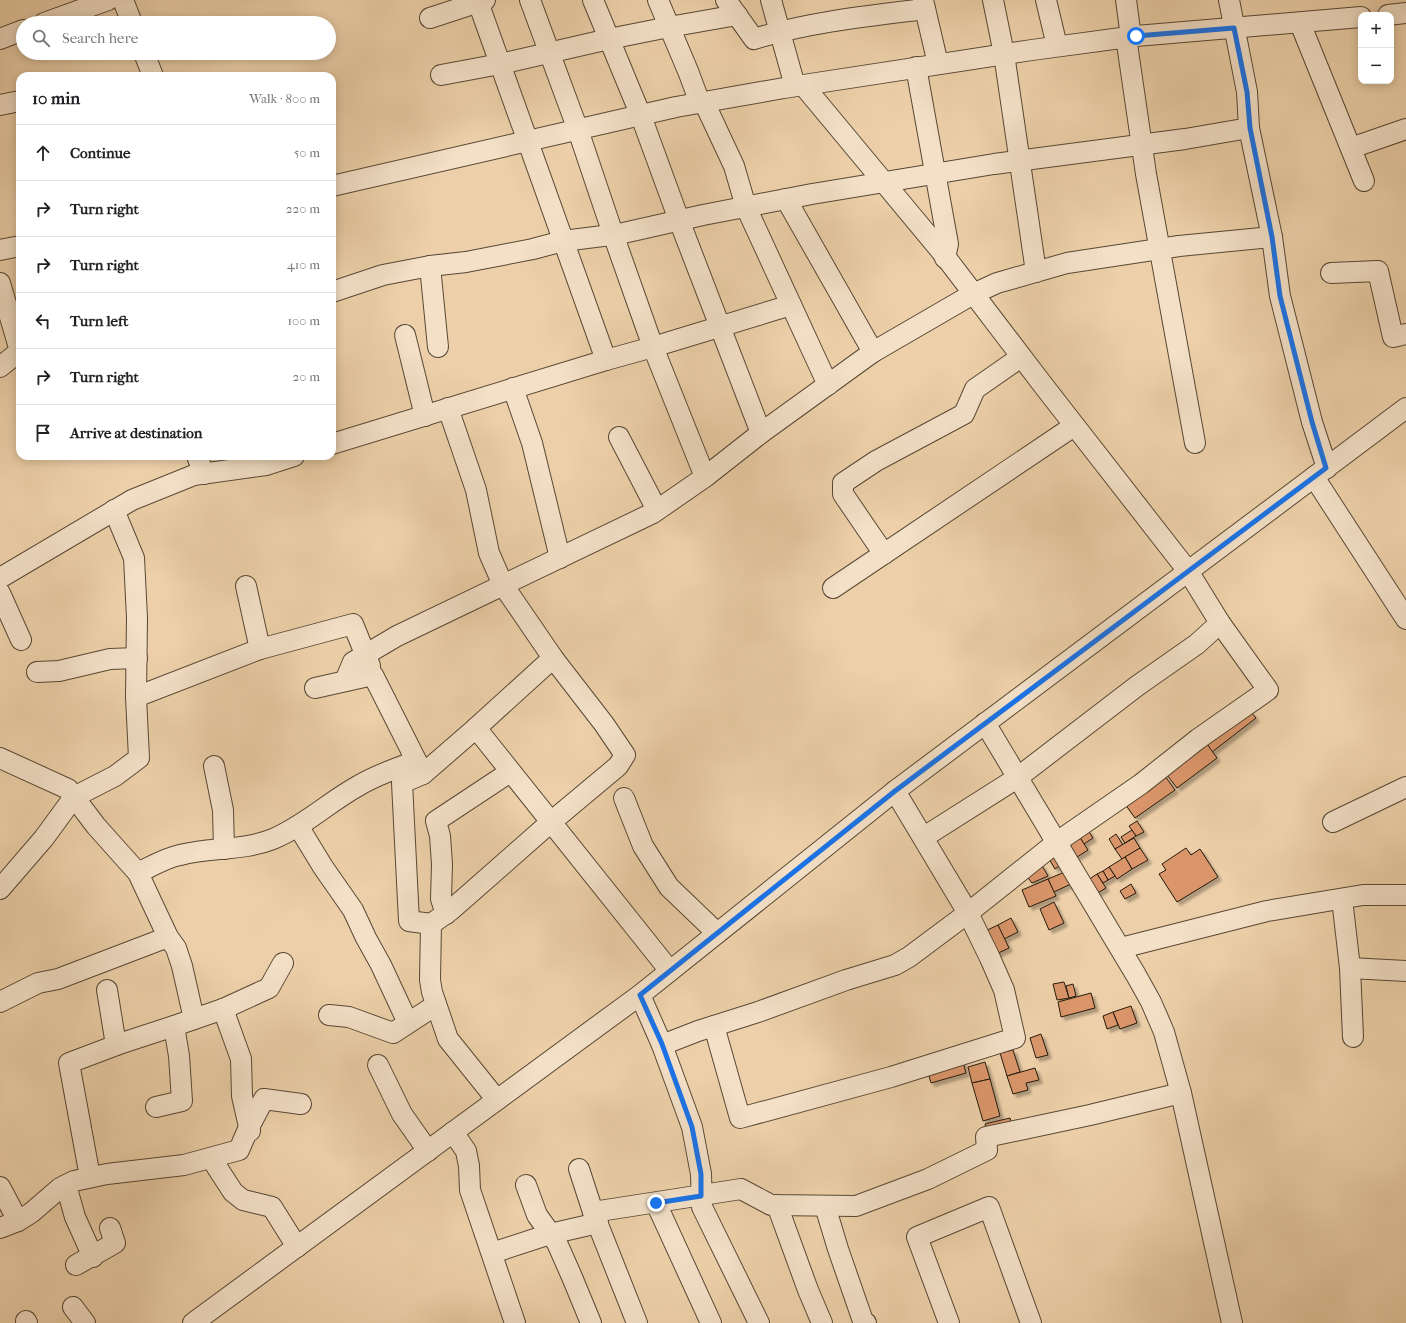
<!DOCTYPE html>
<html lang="en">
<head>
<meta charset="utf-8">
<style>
  :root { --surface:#fff; --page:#f2f2f2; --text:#202124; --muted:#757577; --line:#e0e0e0 }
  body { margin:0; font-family:"IM FELL French Canon",serif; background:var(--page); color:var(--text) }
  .controls { position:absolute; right:12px; top:12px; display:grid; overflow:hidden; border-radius:8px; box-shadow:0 2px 10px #0003 }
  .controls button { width:36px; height:36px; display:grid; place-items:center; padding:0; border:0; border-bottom:1px solid var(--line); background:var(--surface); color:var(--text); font:20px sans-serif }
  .stop { position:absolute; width:12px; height:12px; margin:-9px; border:3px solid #1a73e8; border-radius:50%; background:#fff }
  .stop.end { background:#1a73e8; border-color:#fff; box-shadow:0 1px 4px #0008 }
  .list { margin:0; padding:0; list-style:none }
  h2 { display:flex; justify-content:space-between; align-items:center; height:52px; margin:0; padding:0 16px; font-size:17px }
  h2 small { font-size:13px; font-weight:400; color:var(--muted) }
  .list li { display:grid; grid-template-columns:26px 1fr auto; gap:12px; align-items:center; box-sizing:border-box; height:56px; padding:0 16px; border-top:1px solid var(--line) }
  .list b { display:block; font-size:15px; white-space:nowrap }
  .list em { font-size:13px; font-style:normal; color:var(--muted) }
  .icon { flex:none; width:22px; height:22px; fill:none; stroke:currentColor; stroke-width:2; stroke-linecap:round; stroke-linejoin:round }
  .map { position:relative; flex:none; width:1406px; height:1323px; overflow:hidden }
  .search { position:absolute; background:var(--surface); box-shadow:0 2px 10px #0003; left:16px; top:16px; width:320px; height:44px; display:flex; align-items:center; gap:10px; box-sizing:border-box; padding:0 14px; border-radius:22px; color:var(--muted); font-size:15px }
  .panel { position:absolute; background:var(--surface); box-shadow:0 2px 10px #0003; left:16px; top:72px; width:320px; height:388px; border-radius:12px }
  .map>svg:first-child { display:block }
  .building { fill:#da956a; stroke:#251a0d; filter:url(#shadow) }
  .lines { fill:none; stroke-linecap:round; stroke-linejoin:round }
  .minor-casing { stroke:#574834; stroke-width:22 }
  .minor { stroke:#f3e0c7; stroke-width:20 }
  .route { stroke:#1a73e8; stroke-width:5 }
</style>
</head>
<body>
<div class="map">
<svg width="1406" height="1323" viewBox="0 0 1406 1323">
  <defs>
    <filter id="shadow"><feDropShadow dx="3.5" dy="3.5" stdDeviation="1" flood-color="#0004"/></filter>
  </defs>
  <rect width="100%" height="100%" fill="#edd0a9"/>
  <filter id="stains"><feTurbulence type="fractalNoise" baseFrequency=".005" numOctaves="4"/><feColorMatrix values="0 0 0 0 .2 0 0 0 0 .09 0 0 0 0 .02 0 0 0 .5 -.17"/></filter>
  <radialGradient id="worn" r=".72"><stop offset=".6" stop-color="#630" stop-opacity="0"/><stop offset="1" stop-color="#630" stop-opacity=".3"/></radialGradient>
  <g class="building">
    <path d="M1250,711L1256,718L1212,752L1207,744Z"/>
    <path d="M1207,744L1217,758L1177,788L1167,775Z"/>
    <path d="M1165,776L1175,790L1135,818L1125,804Z"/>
    <path d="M1137,821L1144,832L1136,836L1129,826Z"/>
    <path d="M1088,830L1093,838L1084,844L1079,836Z"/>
    <path d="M1132,830L1136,836L1125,843L1121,837Z"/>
    <path d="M1116,834L1123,845L1115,849L1109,839Z"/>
    <path d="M1079,836L1088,850L1074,859L1066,845Z"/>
    <path d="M1134,838L1140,848L1122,859L1115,849Z"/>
    <path d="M1140,848L1148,860L1132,869L1125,857Z"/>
    <path d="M1186,848L1191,855L1200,849L1218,877L1177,902L1159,874L1166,870L1162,864Z"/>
    <path d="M1055,852L1062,864L1055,869L1048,857Z"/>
    <path d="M1125,857L1132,869L1117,879L1109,867Z"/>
    <path d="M1041,864L1048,876L1032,883L1026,875Z"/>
    <path d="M1109,867L1115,876L1108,880L1103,871Z"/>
    <path d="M1067,871L1073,883L1054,892L1048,879Z"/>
    <path d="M1103,871L1108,880L1103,883L1097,874Z"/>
    <path d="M1097,874L1106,888L1096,894L1088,880Z"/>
    <path d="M1048,879L1056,896L1029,907L1022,890Z"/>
    <path d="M1131,884L1136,893L1125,899L1120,891Z"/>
    <path d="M1054,902L1064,923L1049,930L1040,909Z"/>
    <path d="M1011,918L1018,932L1004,939L998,925Z"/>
    <path d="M998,925L1009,948L994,955L983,932Z"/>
    <path d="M1064,982L1069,998L1057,1000L1053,984Z"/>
    <path d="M1073,984L1076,996L1069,998L1066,986Z"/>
    <path d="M1091,993L1095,1008L1061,1017L1058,1002Z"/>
    <path d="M1131,1006L1137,1023L1120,1029L1113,1012Z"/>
    <path d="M1113,1012L1118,1025L1107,1029L1103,1016Z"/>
    <path d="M1041,1034L1048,1055L1036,1058L1030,1038Z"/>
    <path d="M1013,1050L1020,1072L1007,1076L1000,1053Z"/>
    <path d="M962,1059L966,1073L931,1083L927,1069Z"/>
    <path d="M985,1062L990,1079L972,1083L968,1067Z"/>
    <path d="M1035,1068L1039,1080L1026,1083L1028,1090L1013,1094L1007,1076Z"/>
    <path d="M990,1079L1000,1116L983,1121L972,1083Z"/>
    <path d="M1010,1118L1012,1126L987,1132L985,1124Z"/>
  </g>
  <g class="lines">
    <defs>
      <g id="minor">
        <path d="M123,0L132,23"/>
        <path d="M530,0L578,130L613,234L653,347L705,477"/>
        <path d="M593,0L641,116L679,220L761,433"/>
        <path d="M658,0L688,71L700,103"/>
        <path d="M726,0L754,39C809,22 868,16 925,9"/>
        <path d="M771,0L795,86"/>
        <path d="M923,0L938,64"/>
        <path d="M993,0L1004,54L1036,272"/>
        <path d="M1046,0L1057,46"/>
        <path d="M1126,0L1131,37"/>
        <path d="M1229,0L1247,92L1249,128L1272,237L1280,296L1312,422L1327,468"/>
        <path d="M478,2L606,360"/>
        <path d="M1388,15L1406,13"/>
        <path d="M430,18L485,0"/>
        <path d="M44,23L108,0"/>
        <path d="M1300,23L1364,181"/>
        <path d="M1126,37L1146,174L1195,443"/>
        <path d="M0,39L23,30"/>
        <path d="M144,53L153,76"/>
        <path d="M916,67L948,244L945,258"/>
        <path d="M441,75L500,64L609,39L669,27L737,15"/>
        <path d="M704,102L734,166L746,207L828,385"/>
        <path d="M0,105L20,101"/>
        <path d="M1351,148L1406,129"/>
        <path d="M332,186L676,107L784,88L1032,50L1136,36L1361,17"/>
        <path d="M786,199L873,352"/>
        <path d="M0,250L20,246"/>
        <path d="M430,266L438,347"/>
        <path d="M1331,273L1378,271L1393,337L1406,334"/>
        <path d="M0,283L20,351"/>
        <path d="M332,292L383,275L430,266L466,262L533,249L563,241L619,234L703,215L812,194L994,164L1185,139L1249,128"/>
        <path d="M405,335L425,416"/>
        <path d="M0,367L20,351"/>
        <path d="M513,388L532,443L560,558"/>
        <path d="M448,408L476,490L489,553L503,585L553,658L604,724L625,755L618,766L551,822L451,910L431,924L430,980L432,992L448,1039L497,1100"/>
        <path d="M619,437L657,510"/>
        <path d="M332,444L606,360L653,347L791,305"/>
        <path d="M197,456L204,474"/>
        <path d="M1314,477L1406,619"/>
        <path d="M884,554L843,494V483L876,461L964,414L975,389L1021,357"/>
        <path d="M0,578L132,500L194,475L266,465L294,456"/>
        <path d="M246,586L260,649L353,624L370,666"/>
        <path d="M833,588L1074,426"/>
        <path d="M0,593L21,640"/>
        <path d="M37,672L59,671L110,659L137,658"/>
        <path d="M345,681L353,662L397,636L653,513L705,477L761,433L873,352L973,294L997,283L1067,263L1179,246L1272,237"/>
        <path d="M315,688L373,675L423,774L476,728L670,971"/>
        <path d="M136,697L260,649"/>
        <path d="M985,723L1136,975L1151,1002L1164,1032L1181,1093L1232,1323"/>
        <path d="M476,728L553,658"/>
        <path d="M0,758L68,789L96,826L138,873L168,937L176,948L182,966L194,1019"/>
        <path d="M214,766L223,810L224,849"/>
        <path d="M423,774L402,783L409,921L431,924"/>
        <path d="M624,798L643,846L669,887L717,933"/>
        <path d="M1333,822L1406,787"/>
        <path d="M298,826L323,867L353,910L366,938L381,965L408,1023"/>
        <path d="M924,837L1017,778L1137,686L1197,644L1220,623"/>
        <path d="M138,873C152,866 165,858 180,855C210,847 243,851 273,839C304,826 329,802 358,786C376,775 397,768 416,761"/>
        <path d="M0,889L44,838L74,797L115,776L139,758L136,697L137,618L134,558L114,510"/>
        <path d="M1342,899L1350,968L1353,1037"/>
        <path d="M446,914L441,899L442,864L440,836L436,821L510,772"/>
        <path d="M1121,948L1267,911L1363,895H1406"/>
        <path d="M1350,968L1406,971"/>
        <path d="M107,990L116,1045"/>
        <path d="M640,995L662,1045L692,1127L701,1174L702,1207L759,1323"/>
        <path d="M0,1002L38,983L58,979L168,937"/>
        <path d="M223,1009L241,1059L242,1096L250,1131"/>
        <path d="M329,1015L349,1017L393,1033L436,1005"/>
        <path d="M714,1026L740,1118L891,1077L1015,1038L1004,990L990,958L968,913L895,791"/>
        <path d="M662,1045L698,1031L758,1012L846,980L895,965L909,957L968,913L1057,842L1141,784L1198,739L1268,690L1220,623L1188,571L1043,385L941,251L803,85"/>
        <path d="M378,1065L402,1114L428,1151"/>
        <path d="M156,1107L182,1101L179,1056L174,1026"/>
        <path d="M453,1132L466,1151L469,1166L470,1190L515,1323"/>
        <path d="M211,1158L233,1192L243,1200L272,1207L297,1247"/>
        <path d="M579,1169L593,1212L637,1323"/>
        <path d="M90,1177L69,1063L122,1043L174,1026L223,1009L269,988L283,963"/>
        <path d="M66,1185L75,1217L93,1257"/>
        <path d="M526,1185L537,1215L557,1243L572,1277L591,1323"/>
        <path d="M0,1187L18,1221"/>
        <path d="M656,1203L711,1323"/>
        <path d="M777,1205L808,1290L822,1323"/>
        <path d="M825,1206L838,1249L863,1321L866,1323"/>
        <path d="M593,1212L741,1189L771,1205L856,1206L928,1179L987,1150L986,1137L1090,1115L1181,1093"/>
        <path d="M0,1228L18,1221L31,1213L60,1188L74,1181L107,1174L184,1165L239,1150L249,1127L264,1099L301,1104"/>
        <path d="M492,1253L550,1234L598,1223"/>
        <path d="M76,1265L115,1243L110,1228"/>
        <path d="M73,1307L85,1323"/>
        <path d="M26,1321L27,1323"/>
        <path d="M193,1323L640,995L895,791L1406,408"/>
        <path d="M949,1323L917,1237L989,1207L1031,1323"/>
      </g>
    </defs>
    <use href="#minor" class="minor-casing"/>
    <use href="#minor" class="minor"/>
  </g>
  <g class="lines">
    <path class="route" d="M656,1203L701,1196V1174L692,1127L662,1044L640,995L895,791L1326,468L1312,422L1280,296L1272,237L1250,128L1247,92L1234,28L1136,36"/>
  </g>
  <rect width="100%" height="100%" filter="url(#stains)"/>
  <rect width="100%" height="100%" fill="url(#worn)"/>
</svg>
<div class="controls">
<button>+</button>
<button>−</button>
</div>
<div class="stop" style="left:1136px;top:36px"></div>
<div class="stop end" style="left:656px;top:1203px"></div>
<div class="search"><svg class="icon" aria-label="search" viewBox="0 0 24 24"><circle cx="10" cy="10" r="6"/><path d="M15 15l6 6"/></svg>Search here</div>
<section class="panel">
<h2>10 min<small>Walk · 800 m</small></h2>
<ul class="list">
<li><svg class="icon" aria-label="ahead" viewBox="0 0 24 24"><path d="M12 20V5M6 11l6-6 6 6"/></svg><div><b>Continue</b></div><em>50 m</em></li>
<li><svg class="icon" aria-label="right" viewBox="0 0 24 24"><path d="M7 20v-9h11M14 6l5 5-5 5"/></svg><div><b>Turn right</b></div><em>220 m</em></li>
<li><svg class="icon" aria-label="right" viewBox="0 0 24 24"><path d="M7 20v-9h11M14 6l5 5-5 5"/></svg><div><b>Turn right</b></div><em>410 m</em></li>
<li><svg class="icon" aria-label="left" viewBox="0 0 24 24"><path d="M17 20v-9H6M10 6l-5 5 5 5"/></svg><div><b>Turn left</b></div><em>100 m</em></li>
<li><svg class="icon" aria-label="right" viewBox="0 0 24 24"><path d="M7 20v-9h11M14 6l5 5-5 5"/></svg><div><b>Turn right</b></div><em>20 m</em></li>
<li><svg class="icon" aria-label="arrive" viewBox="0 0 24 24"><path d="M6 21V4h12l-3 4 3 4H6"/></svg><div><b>Arrive at destination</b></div></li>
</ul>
</section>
</div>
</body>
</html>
